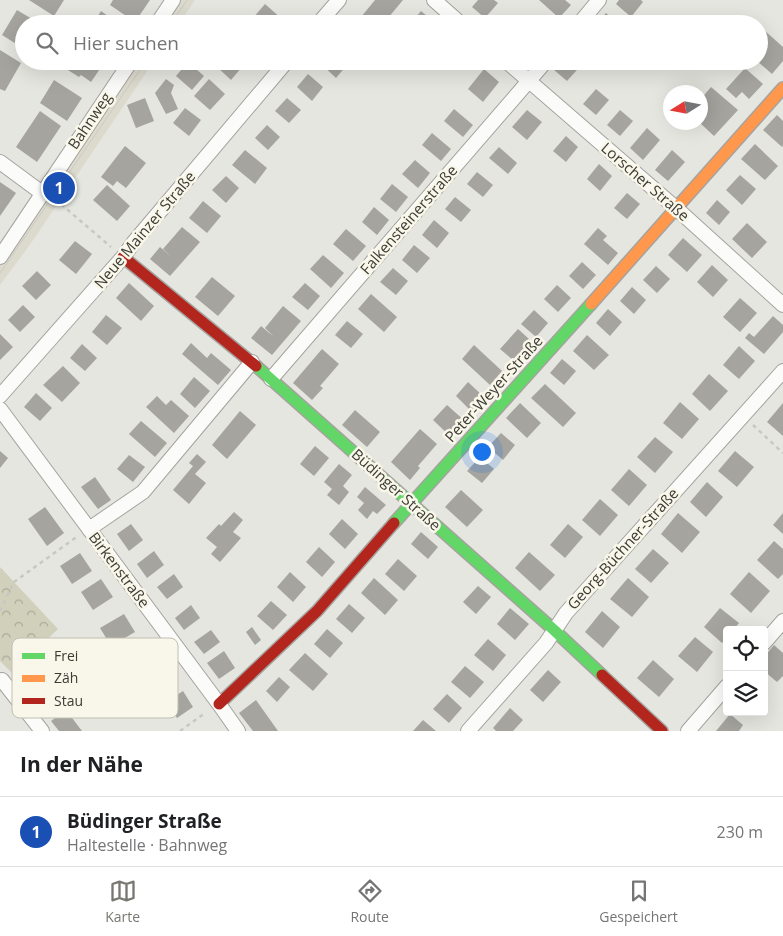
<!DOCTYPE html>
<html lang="de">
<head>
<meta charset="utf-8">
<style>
  :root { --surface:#fff; --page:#f2f2f2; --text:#202124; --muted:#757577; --line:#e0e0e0; --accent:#787772 }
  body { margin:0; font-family:"Open Sans",sans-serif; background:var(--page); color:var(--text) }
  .controls { position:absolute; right:15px; bottom:15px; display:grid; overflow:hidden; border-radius:5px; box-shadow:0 5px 20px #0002 }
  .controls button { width:45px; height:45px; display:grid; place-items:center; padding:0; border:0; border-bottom:1px solid var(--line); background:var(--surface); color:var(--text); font:25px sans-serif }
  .compass { position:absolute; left:663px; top:85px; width:45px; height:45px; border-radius:50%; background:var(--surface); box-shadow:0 5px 20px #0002; rotate:259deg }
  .you { position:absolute; left:481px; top:451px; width:18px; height:18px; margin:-12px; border:4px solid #fff; border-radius:50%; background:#1a73e8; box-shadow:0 0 0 8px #1a73e833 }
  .badge { display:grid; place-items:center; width:32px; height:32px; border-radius:50%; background:var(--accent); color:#fff; font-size:16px; font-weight:700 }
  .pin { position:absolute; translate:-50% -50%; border:2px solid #fff; box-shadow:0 1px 5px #0006 }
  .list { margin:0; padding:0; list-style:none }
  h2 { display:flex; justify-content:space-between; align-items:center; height:65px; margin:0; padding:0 20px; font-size:21px }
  h2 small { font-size:16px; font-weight:400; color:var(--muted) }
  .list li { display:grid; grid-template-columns:32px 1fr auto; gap:15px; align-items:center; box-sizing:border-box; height:70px; padding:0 20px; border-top:1px solid var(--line) }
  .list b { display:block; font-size:19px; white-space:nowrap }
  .list p { margin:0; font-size:16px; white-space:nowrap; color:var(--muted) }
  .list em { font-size:16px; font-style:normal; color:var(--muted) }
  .icon { flex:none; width:28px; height:28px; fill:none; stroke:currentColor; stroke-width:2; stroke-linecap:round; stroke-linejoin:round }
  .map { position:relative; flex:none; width:783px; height:731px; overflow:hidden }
  .search { position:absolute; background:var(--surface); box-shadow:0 5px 20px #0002; left:15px; right:15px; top:15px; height:55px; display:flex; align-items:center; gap:12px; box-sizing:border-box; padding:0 18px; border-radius:28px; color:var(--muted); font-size:19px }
  .sheet { height:135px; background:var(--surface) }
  nav { display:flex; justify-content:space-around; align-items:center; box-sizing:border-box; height:70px; border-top:1px solid var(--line); background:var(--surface); font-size:14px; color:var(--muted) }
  nav a { display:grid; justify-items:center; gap:2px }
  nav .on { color:var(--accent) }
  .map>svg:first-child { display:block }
  .built { fill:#dbdacc }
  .park { fill:url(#park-crowns) }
  .building { fill:#a5a49f }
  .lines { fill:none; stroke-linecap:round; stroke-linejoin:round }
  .street-casing { stroke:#a4a39f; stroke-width:16 }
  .fast-casing { stroke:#a4a39f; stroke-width:14 }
  .slow-casing { stroke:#a4a39f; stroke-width:14 }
  .jam-casing { stroke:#a4a39f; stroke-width:14 }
  .path { stroke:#c7c7c5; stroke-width:2.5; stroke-dasharray:4 4; stroke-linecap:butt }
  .street { stroke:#fbfbfa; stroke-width:14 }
  .fast { stroke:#63d668; stroke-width:11 }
  .slow { stroke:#ff974d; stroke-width:11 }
  .jam { stroke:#b3261e; stroke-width:11 }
  .tram { stroke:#cbcbc8; stroke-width:1 }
  .labels { text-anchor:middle; stroke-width:5; stroke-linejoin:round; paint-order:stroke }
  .street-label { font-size:15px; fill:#3c3b36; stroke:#f8f7e9 }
  .key { fill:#f8f7e9; stroke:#c0bfb3; stroke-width:1 }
  .key-label { font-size:14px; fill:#3c3b36 }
</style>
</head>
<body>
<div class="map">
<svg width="783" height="731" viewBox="0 0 783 731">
  <defs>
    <pattern id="park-crowns" width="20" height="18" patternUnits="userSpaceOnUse" patternTransform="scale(1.25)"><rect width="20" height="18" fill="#d1d0bb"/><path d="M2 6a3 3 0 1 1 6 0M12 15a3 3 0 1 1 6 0" fill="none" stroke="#abaa99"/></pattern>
  </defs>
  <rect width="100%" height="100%" fill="#e6e6e0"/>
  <g class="built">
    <path d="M179,0H195L179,24H163Z"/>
    <path d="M138,61H154L29,246L0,285V264Z"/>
  </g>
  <path class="park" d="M0,567L58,629L12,673L0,661Z"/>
  <g class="building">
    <path d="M29,0H64L54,16Z"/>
    <path d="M113,0H150L135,22L110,5Z"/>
    <path d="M375,0H403L383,24H368L361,17Z"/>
    <path d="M478,0H494L498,3L485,18L472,7Z"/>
    <path d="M539,0H565L571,5L559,18Z"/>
    <path d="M619,0H641L643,2L631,17L616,4Z"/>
    <path d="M265,4L282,19L278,24H259L253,18Z"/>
    <path d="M17,10L37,22L24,24V43L21,47L2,35Z"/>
    <path d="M101,11L119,24H93Z"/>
    <path d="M421,11L434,22L433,24H410Z"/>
    <path d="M606,13L618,24H596Z"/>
    <path d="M526,15L537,24H519Z"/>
    <path d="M764,30L783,47V61L772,74L757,61H759V36Z"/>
    <path d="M0,50L21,63L5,91L0,89Z"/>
    <path d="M67,61H102L104,63L91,82L81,75L79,77L63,67Z"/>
    <path d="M222,61H247L231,80L217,67Z"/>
    <path d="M318,61H343L347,65L336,78Z"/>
    <path d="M562,61H585L567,81L554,70Z"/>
    <path d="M188,62L204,76L192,90L176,76Z"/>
    <path d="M745,68L763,84L749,99L742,92L736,98L726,89Z"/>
    <path d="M484,69L499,82L483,102L468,89Z"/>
    <path d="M308,74L323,87L312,101L297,87Z"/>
    <path d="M166,79L174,85L171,93L178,109L166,114L155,93Z"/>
    <path d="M209,79L225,94L210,110L194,96Z"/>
    <path d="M54,80L82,98L67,121L40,103Z"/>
    <path d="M711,87L738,110L714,136L699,122H700V100Z"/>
    <path d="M596,89L609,100L596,115L583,104Z"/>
    <path d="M145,98L154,121L136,128L127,105Z"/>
    <path d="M287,98L301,110L289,123L275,111Z"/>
    <path d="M185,108L201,120L189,136L173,123Z"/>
    <path d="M454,109L473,125L463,137L444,121Z"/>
    <path d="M527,110L542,122L527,140L512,127Z"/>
    <path d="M620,110L633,121L620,136L607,125Z"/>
    <path d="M40,111L61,126L37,162L16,147Z"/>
    <path d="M777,115L783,121V145L782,147L763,130Z"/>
    <path d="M267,125L280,137L268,150L255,138Z"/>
    <path d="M647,128L660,140L643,160L630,148Z"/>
    <path d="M432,133L451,149L441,161L422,145Z"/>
    <path d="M566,136L578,147L566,162L553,151Z"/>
    <path d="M755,144L778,166L765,180L741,159Z"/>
    <path d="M125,146L146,163L126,188L117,181L113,186L101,177Z"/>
    <path d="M499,147L517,163L508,174L489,158Z"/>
    <path d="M245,150L267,168L255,184L232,165Z"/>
    <path d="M672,150L685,162L668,181L655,170Z"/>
    <path d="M415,160L430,173L418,188L402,174Z"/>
    <path d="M599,164L612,176L600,191L587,179Z"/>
    <path d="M477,172L493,185L483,197L467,184Z"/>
    <path d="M740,175L756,189L742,205L726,190Z"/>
    <path d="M226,176L239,188L226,203L212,190Z"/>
    <path d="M0,182L16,193L0,216Z"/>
    <path d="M392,184L408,197L396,212L380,199Z"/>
    <path d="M107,185L130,206L117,221L93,200Z"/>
    <path d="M627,193L640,204L627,219L614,208Z"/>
    <path d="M455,197L471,210L461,222L445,209Z"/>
    <path d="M717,200L730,212L719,225L706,213Z"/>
    <path d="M203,201L221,216L207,233L189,218Z"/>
    <path d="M374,207L389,220L377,235L362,222Z"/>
    <path d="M434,220L449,233L437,248L422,235Z"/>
    <path d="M747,223L767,242L752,258L732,239Z"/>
    <path d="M182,227L200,242L170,276L150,259L160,247L173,258L163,249Z"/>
    <path d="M598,228L607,236L603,240L618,253L608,265L584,244Z"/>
    <path d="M346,229L366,246L353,261L333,244Z"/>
    <path d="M683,238L702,255L687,272L668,255Z"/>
    <path d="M75,241L92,254L76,274L59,260Z"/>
    <path d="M414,245L430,258L417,273L402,260Z"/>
    <path d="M323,255L344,273L331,288L310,269Z"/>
    <path d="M582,262L596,275L583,289L569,276Z"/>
    <path d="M712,265L728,280L713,297L697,282Z"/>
    <path d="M656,266L670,279L657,293L643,280Z"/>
    <path d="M393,268L408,281L396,295L380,282Z"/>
    <path d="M37,271L51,285L36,300L22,286Z"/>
    <path d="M212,277L235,296L218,316L195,297Z"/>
    <path d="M129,283L154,306L141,321L116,298Z"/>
    <path d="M305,283L320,296L308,310L292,297Z"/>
    <path d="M557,285L571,298L558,312L544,299Z"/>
    <path d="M632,287L646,300L634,314L620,301Z"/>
    <path d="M371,294L397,317L384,332L358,309Z"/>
    <path d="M740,298L757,313L740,332L723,317Z"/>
    <path d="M23,305L35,317L20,332L8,320Z"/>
    <path d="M283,306L301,321L272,355L251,338L261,326L274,337L265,328Z"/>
    <path d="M608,309L622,322L610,336L596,323Z"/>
    <path d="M534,310L548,323L536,337L521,324Z"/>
    <path d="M106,315L122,328L107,345L92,332Z"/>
    <path d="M773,316L783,325V332L764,354L745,338L749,333L754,337Z"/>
    <path d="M347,321L363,334L351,348L335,335Z"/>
    <path d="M518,329L529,339L524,345L527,347L514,361L500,349Z"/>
    <path d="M0,334L13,347L0,360Z"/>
    <path d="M587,335L609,355L594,370L573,351Z"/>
    <path d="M191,343L207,358L211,353L231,370L218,385L182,354Z"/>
    <path d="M82,344L97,358L85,371L70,358Z"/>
    <path d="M474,345L502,371L490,385L462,359Z"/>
    <path d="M739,346L755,361L739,379L723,365Z"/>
    <path d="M322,349L339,364L320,386L323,388L312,400L293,383Z"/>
    <path d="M562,359L576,371L564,385L550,373Z"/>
    <path d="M63,366L80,383L62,402L43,385Z"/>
    <path d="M709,374L728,391L710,411L692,394Z"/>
    <path d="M194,377L210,391L195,408L180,394Z"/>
    <path d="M468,382L484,397L471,411L456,396Z"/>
    <path d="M545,384L576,413L563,427L531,398Z"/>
    <path d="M36,393L52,408L40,421L24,407Z"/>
    <path d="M157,396L166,405L171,400L189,416L174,433L146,407Z"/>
    <path d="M680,402L699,419L682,439L663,423Z"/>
    <path d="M520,403L541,423L527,438L506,418Z"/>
    <path d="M783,403V436L767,422Z"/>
    <path d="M447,405L466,422L452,438L433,420Z"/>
    <path d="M355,410L380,432L367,447L342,425Z"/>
    <path d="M240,411L256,425L227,459L212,445Z"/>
    <path d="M141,421L167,443L155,457L129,434Z"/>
    <path d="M420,429L437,444L418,466L420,468L410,480L391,462Z"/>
    <path d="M501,433L515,445L503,460L488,447Z"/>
    <path d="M655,437L673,452L655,473L637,457Z"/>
    <path d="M315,446L329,458L314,476L300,464Z"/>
    <path d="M0,451L8,458L0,468Z"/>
    <path d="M735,451L754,467L737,487L718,471Z"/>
    <path d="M197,454L206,462L195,474L206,483L189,504L173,490L193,466L189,463Z"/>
    <path d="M129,455L145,467L133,482L117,469Z"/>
    <path d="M480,457L494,469L482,483L467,471Z"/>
    <path d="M339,464L352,475L343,486L349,492L339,505L327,495L332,489L324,482Z"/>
    <path d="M629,469L647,485L629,506L611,490Z"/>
    <path d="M95,477L111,500L98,509L81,487Z"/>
    <path d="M707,482L723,497L706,517L690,502Z"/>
    <path d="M365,487L386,505L377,514L373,511L367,519L358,510L364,503L357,497Z"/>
    <path d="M461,490L483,510L467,527L445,507Z"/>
    <path d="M600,499L618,515L600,536L582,520Z"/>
    <path d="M45,507L64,533L47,546L28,519Z"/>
    <path d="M234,512L243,520L233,532L241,538L220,562L211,554L217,547L206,538L219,524L221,526Z"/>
    <path d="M678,513L700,532L682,553L661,534Z"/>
    <path d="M783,513V534L773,525Z"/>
    <path d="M342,519L358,534L345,549L329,534Z"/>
    <path d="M131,524L143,540L129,551L117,534Z"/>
    <path d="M568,524L583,537L565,558L550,545Z"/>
    <path d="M421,532L438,547L428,559L411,544Z"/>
    <path d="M774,541L783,549V574L778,579L757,560Z"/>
    <path d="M319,547L335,562L322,577L306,562Z"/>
    <path d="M653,549L669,563L651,583L635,569Z"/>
    <path d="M154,551L164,565L147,578L137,564Z"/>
    <path d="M529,552L555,575L540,591L515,568Z"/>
    <path d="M80,553L92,571L72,584L60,566Z"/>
    <path d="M398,559L417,576L404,591L385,574Z"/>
    <path d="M290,572L306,587L293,602L277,587Z"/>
    <path d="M749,572L770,591L751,613L730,594Z"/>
    <path d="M174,574L183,587L167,599L157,587Z"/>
    <path d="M374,578L398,600L385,615L361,593Z"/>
    <path d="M628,578L649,597L632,617L610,599Z"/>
    <path d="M101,579L113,597L93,610L81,592Z"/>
    <path d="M478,586L491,597L476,614L463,602Z"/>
    <path d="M271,601L287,615L273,630L257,616Z"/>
    <path d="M349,604L365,618L352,633L336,619Z"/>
    <path d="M191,605L200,618L184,630L175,618Z"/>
    <path d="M510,608L529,624L515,640L497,624Z"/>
    <path d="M720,608L739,623L733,630H727V637L722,643L704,627Z"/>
    <path d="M602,611L620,627L603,648L585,632Z"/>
    <path d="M124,614L135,632L111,646L100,628Z"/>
    <path d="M252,627L261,640L255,645L246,632Z"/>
    <path d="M327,629L343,643L330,658L314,644Z"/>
    <path d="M211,630L220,642L204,654L194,642Z"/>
    <path d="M695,637L713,652L697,672L678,656Z"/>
    <path d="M488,639L506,655L493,671L474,655Z"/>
    <path d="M774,645L783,653V676L777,682L764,671V657Z"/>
    <path d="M224,651L235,668L219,679L207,663Z"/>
    <path d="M305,653L328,674L313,691L289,670Z"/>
    <path d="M653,660L674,679L659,697L637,678Z"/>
    <path d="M465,666L484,682L470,698L451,682Z"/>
    <path d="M548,670L561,682L543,702L530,690Z"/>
    <path d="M279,677L290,687L277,702L266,691Z"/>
    <path d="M183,691L193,707L177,718L166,702Z"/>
    <path d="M447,694L462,708L449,723L433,709Z"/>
    <path d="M256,700L278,731H253L239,713Z"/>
    <path d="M510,708L523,720L513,731H496L493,728Z"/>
    <path d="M66,710L82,731H59L51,721Z"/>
    <path d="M730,714L743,725L739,731H716Z"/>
    <path d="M423,720L436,731H413Z"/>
  </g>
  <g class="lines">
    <defs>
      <g id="street">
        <path d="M434,0L461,24"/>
        <path d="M157,24L173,0"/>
        <path d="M318,24L339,0"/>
        <path d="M579,24L599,0"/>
        <path d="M506,61L677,209L783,305"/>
        <path d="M0,162L42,193"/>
        <path d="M0,257L131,61"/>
        <path d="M271,379L546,61"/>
        <path d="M0,396L123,257L134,242L287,61"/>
        <path d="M0,409L219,704L238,731"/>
        <path d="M89,529L143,492L252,362"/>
        <path d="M764,643L783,621"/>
        <path d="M2,680L42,731"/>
        <path d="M468,731L546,643L566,613L783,371"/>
        <path d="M688,731L727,686"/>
      </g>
      <g id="fast">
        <path d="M256,366L554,630L602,675"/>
        <path d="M394,523L591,304"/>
      </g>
      <path id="slow" d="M591,304L783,88"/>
      <g id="jam">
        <path d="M123,257L256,366"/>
        <path d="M602,675L662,731"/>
        <path d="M219,704L317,611L394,523"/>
      </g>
    </defs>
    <use href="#street" class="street-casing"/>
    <use href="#fast" class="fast-casing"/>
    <use href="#slow" class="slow-casing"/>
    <use href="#jam" class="jam-casing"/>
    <g class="path">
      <path d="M55,199L111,247"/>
      <path d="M753,425L783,453"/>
      <path d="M0,611L14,582L78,536"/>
      <path d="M180,731L205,713"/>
    </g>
    <use href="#street" class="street"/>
    <use href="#fast" class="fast"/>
    <use href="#slow" class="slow"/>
    <use href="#jam" class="jam"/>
    <g class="tram">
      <path d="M171,24L187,0"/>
      <path d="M0,273L146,61"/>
    </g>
  </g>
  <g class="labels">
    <g class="street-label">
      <text transform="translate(90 121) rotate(-56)" y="5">Bahnweg</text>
      <text transform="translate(645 182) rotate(41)" y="5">Lorscher Straße</text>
      <text transform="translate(409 220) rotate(-49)" y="5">Falkensteinerstraße</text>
      <text transform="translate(145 230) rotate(-50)" y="5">Neue Mainzer Straße</text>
      <text transform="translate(494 389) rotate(-48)" y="5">Peter-Weyer-Straße</text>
      <text transform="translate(396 490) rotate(42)" y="5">Büdinger Straße</text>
      <text transform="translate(623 549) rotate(-48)" y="5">Georg-Büchner-Straße</text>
      <text transform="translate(119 570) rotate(53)" y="5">Birkenstraße</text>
    </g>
  </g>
  <rect x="12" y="638" width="166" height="80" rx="8" class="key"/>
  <rect x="22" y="653" width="23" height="6" fill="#63d668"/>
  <rect x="22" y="675" width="23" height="7" fill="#ff974d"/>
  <rect x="22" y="698" width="23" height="6" fill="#b3261e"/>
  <g class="key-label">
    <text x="54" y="661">Frei</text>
    <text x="54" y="683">Zäh</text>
    <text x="54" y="706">Stau</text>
  </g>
</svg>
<div class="controls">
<button><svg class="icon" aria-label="locate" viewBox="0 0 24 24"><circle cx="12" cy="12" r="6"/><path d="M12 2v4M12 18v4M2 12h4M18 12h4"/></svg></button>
<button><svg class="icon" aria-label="layers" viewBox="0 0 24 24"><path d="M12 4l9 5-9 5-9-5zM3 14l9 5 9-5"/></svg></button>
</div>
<svg class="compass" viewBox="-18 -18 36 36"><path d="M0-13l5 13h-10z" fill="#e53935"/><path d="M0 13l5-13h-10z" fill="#757577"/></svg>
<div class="you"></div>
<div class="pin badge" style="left:59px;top:188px;background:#1a4fb4">1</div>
<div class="search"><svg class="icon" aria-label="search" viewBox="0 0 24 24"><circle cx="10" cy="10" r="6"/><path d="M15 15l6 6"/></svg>Hier suchen</div>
</div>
<section class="sheet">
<h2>In der Nähe<small></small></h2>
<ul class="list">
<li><span class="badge" style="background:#1a4fb4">1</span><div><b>Büdinger Straße</b><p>Haltestelle · Bahnweg</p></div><em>230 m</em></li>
</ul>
</section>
<nav>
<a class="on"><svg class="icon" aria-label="map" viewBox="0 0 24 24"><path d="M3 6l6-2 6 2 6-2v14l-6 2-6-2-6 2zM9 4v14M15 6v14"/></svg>Karte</a>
<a><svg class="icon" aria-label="directions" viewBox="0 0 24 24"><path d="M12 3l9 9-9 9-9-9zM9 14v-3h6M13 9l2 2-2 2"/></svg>Route</a>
<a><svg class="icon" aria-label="saved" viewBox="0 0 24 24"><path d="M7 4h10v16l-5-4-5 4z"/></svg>Gespeichert</a>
</nav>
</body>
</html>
